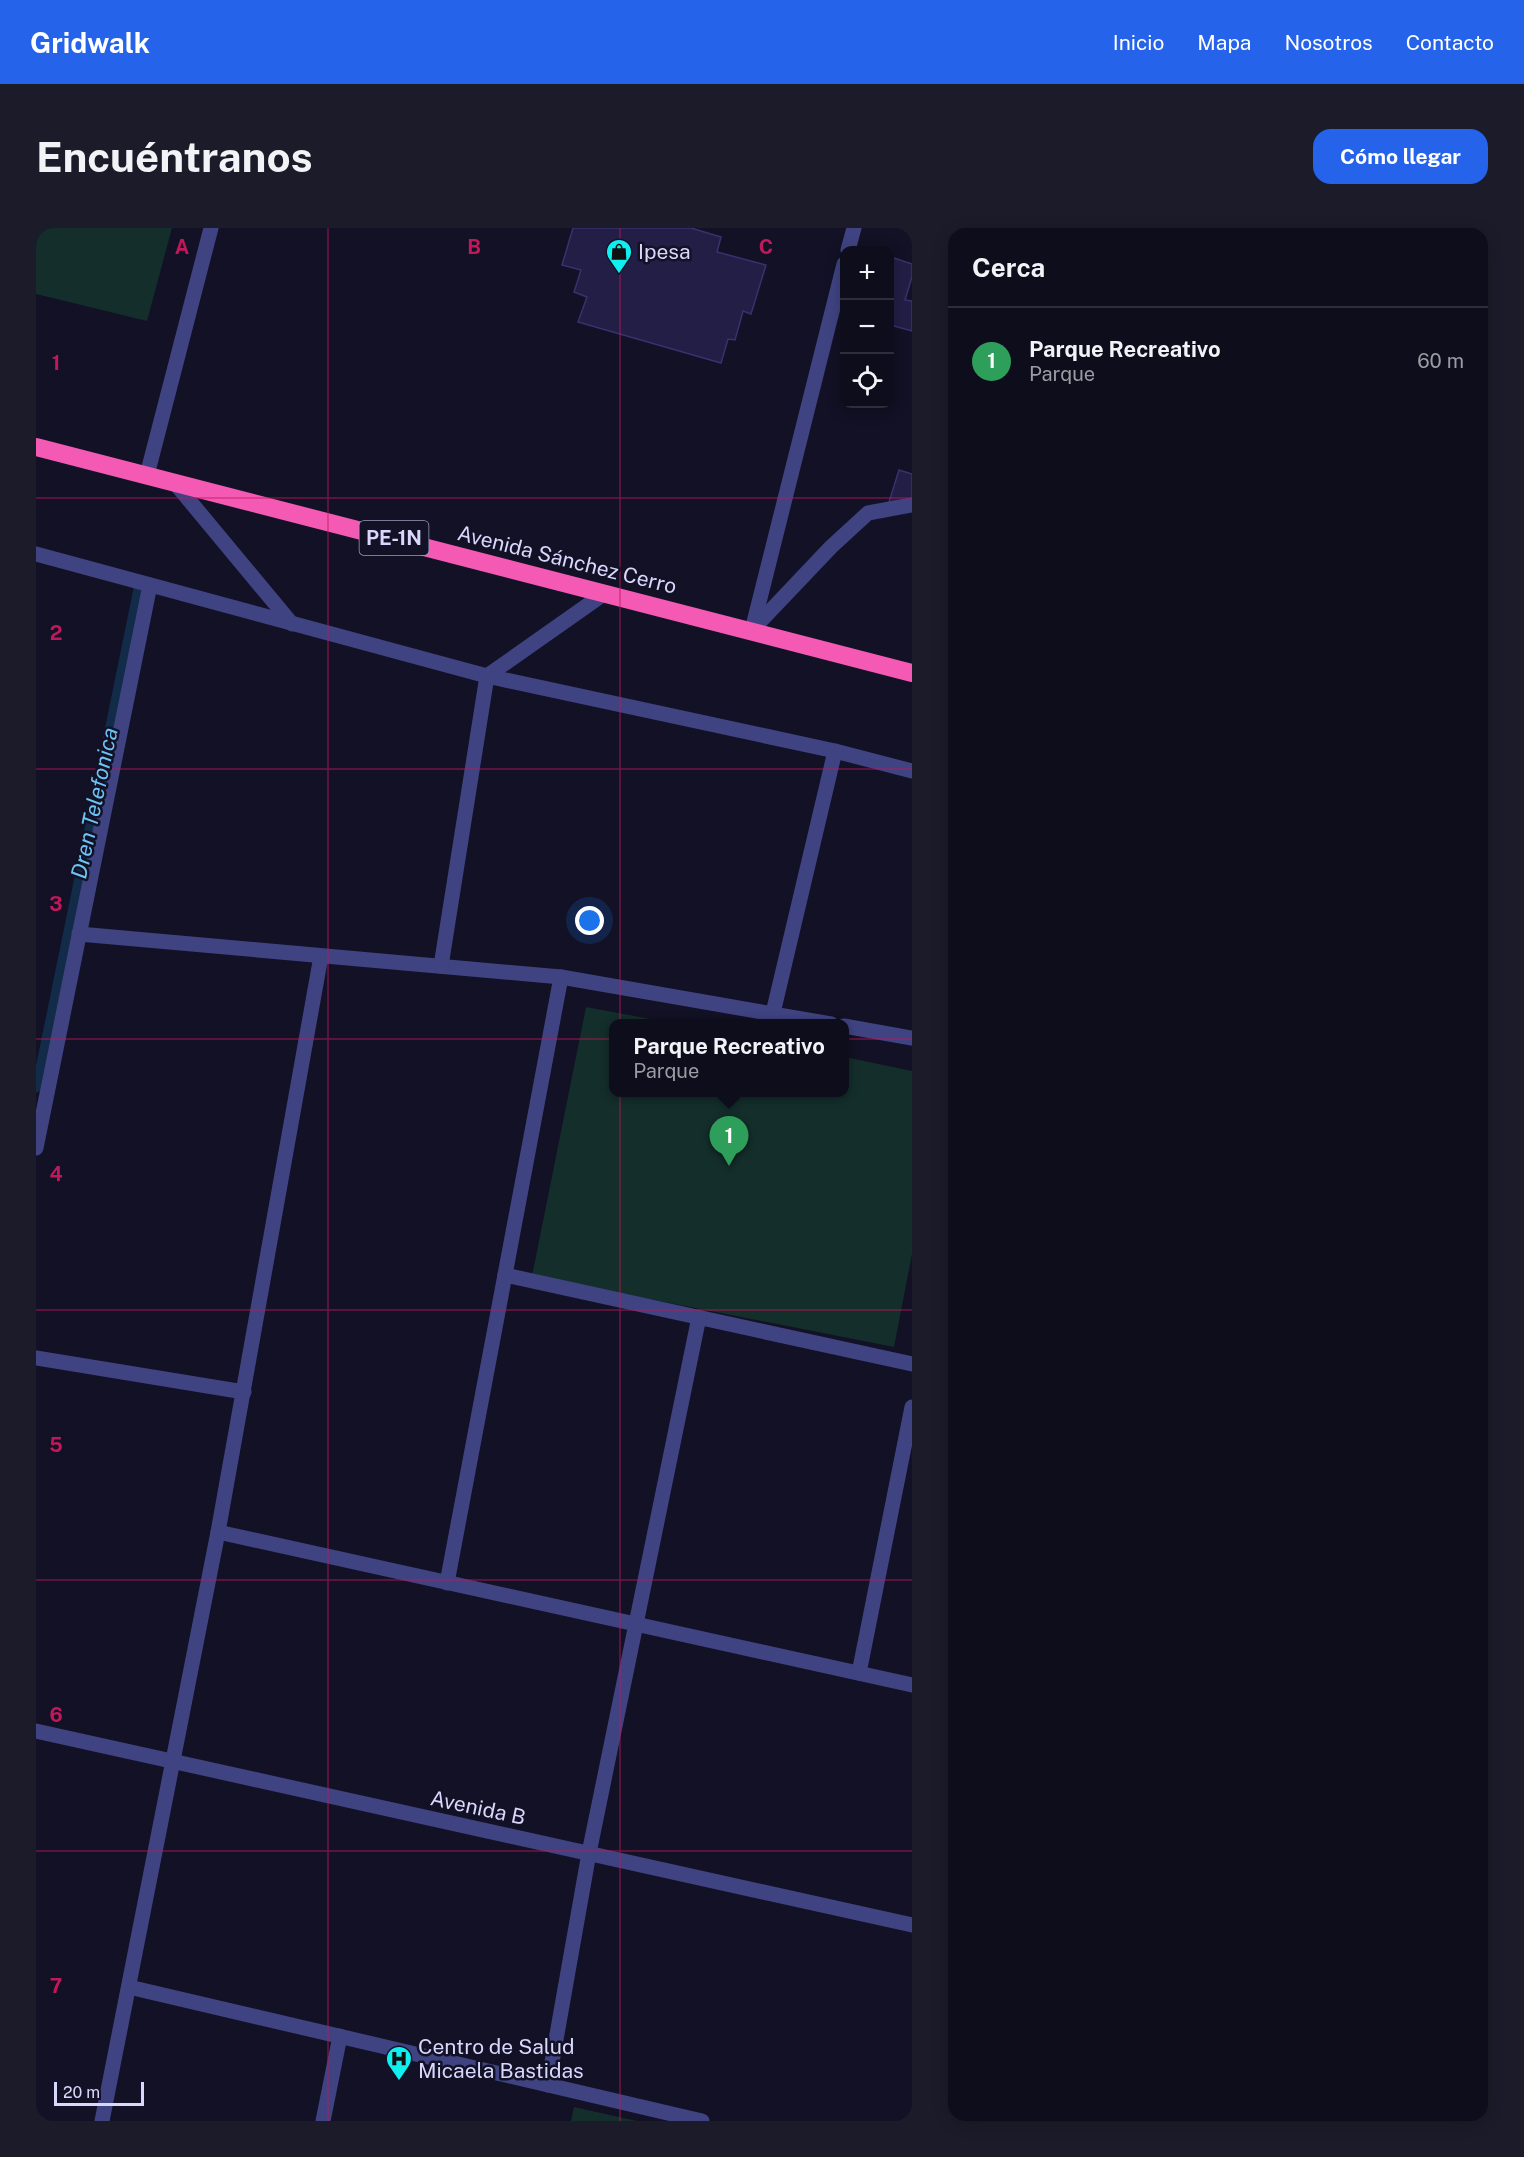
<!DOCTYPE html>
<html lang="es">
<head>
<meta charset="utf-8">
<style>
  :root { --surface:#0e0d1c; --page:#1c1b29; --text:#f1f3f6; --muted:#9b9ca3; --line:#2e2d3b; --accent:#2563eb }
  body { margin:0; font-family:"Public Sans",sans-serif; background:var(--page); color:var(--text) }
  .controls { position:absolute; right:18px; top:18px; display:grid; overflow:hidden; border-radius:12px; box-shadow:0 3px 15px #0003 }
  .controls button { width:54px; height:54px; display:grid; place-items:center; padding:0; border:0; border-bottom:2px solid var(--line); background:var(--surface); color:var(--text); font:30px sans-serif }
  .scale { position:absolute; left:18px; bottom:15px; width:90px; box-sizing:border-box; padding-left:6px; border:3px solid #d8d7fc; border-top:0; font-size:16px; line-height:21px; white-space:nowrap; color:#d8d7fc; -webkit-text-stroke:4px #121125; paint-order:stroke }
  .you { position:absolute; left:554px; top:693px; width:21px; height:21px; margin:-15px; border:4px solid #fff; border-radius:50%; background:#1a73e8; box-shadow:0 0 0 9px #1a73e833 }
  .badge { display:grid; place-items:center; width:39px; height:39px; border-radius:50%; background:var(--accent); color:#fff; font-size:20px; font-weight:700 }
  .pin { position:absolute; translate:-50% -50px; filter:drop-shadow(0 2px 3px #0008) }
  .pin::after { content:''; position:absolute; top:32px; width:21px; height:18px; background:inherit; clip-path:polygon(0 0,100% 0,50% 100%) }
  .popup { position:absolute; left:573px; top:791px; width:240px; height:78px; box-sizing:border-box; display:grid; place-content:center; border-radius:12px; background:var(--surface); filter:drop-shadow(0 2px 4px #0005); font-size:20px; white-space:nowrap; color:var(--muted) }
  .popup b { font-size:22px; color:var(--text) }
  .popup::after { content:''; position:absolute; left:50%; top:100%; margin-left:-12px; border:12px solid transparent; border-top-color:var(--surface) }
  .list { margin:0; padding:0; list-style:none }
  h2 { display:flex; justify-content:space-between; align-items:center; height:78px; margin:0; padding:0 24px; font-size:26px }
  h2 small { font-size:20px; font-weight:400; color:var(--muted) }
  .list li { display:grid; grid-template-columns:39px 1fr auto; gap:18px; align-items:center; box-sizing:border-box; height:108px; padding:0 24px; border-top:2px solid var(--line) }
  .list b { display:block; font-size:22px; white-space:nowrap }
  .list p { margin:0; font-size:20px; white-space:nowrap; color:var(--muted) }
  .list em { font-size:20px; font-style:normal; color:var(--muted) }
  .icon { flex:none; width:33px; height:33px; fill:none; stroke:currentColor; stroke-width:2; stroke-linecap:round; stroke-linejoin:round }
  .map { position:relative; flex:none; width:876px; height:1893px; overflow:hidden; border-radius:18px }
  header { display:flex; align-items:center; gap:36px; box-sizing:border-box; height:84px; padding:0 30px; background:var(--accent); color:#fff }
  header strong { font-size:28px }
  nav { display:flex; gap:33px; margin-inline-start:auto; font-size:21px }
  .intro { display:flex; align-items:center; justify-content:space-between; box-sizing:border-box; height:144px; padding:0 36px }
  h1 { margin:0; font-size:42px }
  .button { padding:15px 27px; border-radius:18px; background:var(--accent); color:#fff; font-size:21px; font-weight:700 }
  main { display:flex; gap:36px; padding:0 36px }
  aside { flex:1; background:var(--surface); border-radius:18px; box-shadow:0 3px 15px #0003 }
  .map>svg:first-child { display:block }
  .green { fill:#142e2b }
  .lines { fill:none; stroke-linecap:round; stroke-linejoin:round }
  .stream { stroke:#122b48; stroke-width:9 }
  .building { fill:#221e45; stroke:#38326f; stroke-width:1.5 }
  .minor { stroke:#3f4381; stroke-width:15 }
  .highway { stroke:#f45ab3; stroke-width:18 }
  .grid { fill:none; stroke:#c2185b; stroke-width:1.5; stroke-opacity:0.55 }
  .labels { text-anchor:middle; stroke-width:5; stroke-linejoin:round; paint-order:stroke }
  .shield { fill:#121125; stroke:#9d9cbc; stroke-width:1.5 }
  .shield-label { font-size:20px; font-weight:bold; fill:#d8d7fc }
  .poi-label { font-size:21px; fill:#d8d7fc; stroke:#121125; text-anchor:start }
  .street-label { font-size:21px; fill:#d8d7fc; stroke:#121125 }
  .water-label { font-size:22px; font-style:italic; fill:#6cc3f5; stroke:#121125 }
  .grid-label { font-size:20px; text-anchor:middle; font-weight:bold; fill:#c2185b; stroke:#121125; stroke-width:5; stroke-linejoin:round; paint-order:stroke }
</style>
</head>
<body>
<header>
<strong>Gridwalk</strong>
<nav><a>Inicio</a><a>Mapa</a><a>Nosotros</a><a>Contacto</a></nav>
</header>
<div class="intro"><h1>Encuéntranos</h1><a class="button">Cómo llegar</a></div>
<main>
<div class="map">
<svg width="876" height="1893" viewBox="0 0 876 1893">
  <rect width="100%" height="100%" fill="#121125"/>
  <g class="green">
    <path d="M0,0H136L111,93L0,66Z"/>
    <path d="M550,779L636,795L578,796V864H808L809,829L876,843V1026L858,1119L496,1048Z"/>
    <path d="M538,1879L601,1893H535Z"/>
  </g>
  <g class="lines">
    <path class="stream" d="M0,860L102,361"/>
  </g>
  <g class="building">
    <path d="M537,0H655L685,9L681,24L730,37L715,86L707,83L699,112L692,111L685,135L542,94L551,69L538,64L545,42L526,37Z"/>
    <path d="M855,29L876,36V49L869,72L876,73V103L854,97Z"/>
    <path d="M863,242L876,246V281L853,274Z"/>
  </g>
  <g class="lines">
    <g class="minor">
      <path d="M812,22L818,0"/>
      <path d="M111,247L175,0"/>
      <path d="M138,254L256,396"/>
      <path d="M0,326L451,448L799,523L876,543"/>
      <path d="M718,400L795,319L832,285L876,277"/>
      <path d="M716,402L808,36"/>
      <path d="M43,706L525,749L795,796"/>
      <path d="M405,738L451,448L569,365"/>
      <path d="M737,785L799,523"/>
      <path d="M808,798L876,810"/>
      <path d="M0,920L114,357"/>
      <path d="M469,1047L876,1136"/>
      <path d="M0,1130L208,1164"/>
      <path d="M182,1304L876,1457"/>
      <path d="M411,1355L525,749"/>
      <path d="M823,1445L876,1179"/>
      <path d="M0,1503L876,1697"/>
      <path d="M93,1759L666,1893"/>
      <path d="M512,1857L553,1625L663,1089"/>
      <path d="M66,1893L182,1304L285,728"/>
      <path d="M287,1893L304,1808"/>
    </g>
    <path class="highway" d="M0,219L876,445"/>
  </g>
  <path class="grid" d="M292,0V1893M584,0V1893M0,270H876M0,541H876M0,811H876M0,1082H876M0,1352H876M0,1623H876"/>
  <defs>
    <symbol id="shop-pin" viewBox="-11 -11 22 30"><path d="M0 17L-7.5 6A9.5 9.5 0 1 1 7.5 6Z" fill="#10efef" stroke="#121125"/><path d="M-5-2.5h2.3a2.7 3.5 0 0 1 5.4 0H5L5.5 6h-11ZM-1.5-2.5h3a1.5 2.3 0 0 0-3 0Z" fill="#111"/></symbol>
    <symbol id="hospital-pin" viewBox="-11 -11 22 30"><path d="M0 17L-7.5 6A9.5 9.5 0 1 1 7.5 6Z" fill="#10efef" stroke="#121125"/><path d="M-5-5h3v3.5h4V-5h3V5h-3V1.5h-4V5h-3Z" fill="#111"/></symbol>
  </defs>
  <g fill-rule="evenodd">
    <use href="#shop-pin" x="568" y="9" width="30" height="40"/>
    <use href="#hospital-pin" x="348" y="1816" width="30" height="40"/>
  </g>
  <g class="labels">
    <rect class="shield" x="323.5" y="293" width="69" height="34" rx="4.5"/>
    <g class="shield-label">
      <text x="358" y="317">PE-1N</text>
    </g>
    <g class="poi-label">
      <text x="602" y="31">Ipesa</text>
      <text x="382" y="1826">Centro de Salud<tspan x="382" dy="24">Micaela Bastidas</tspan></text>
    </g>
    <g class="street-label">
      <text transform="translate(531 332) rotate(14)" y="7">Avenida Sánchez Cerro</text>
      <text transform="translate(442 1580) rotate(12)" y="7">Avenida B</text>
    </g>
    <g class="water-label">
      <text transform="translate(58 575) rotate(-78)" y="8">Dren Telefonica</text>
    </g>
  </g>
  <g class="grid-label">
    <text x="146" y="26">A</text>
    <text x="438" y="26">B</text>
    <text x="730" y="26">C</text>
    <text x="20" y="142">1</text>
    <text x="20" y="412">2</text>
    <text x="20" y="683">3</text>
    <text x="20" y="953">4</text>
    <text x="20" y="1224">5</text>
    <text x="20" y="1494">6</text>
    <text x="20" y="1765">7</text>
  </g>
</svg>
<div class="controls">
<button>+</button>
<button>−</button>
<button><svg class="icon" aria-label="locate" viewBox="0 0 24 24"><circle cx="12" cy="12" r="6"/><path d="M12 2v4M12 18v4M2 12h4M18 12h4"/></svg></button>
</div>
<div class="scale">20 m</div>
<div class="you"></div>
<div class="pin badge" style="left:693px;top:938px;background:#2e9e5b">1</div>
<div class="popup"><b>Parque Recreativo</b>Parque</div>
</div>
<aside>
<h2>Cerca<small></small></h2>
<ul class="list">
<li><span class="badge" style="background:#2e9e5b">1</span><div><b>Parque Recreativo</b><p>Parque</p></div><em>60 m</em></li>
</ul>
</aside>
</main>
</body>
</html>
